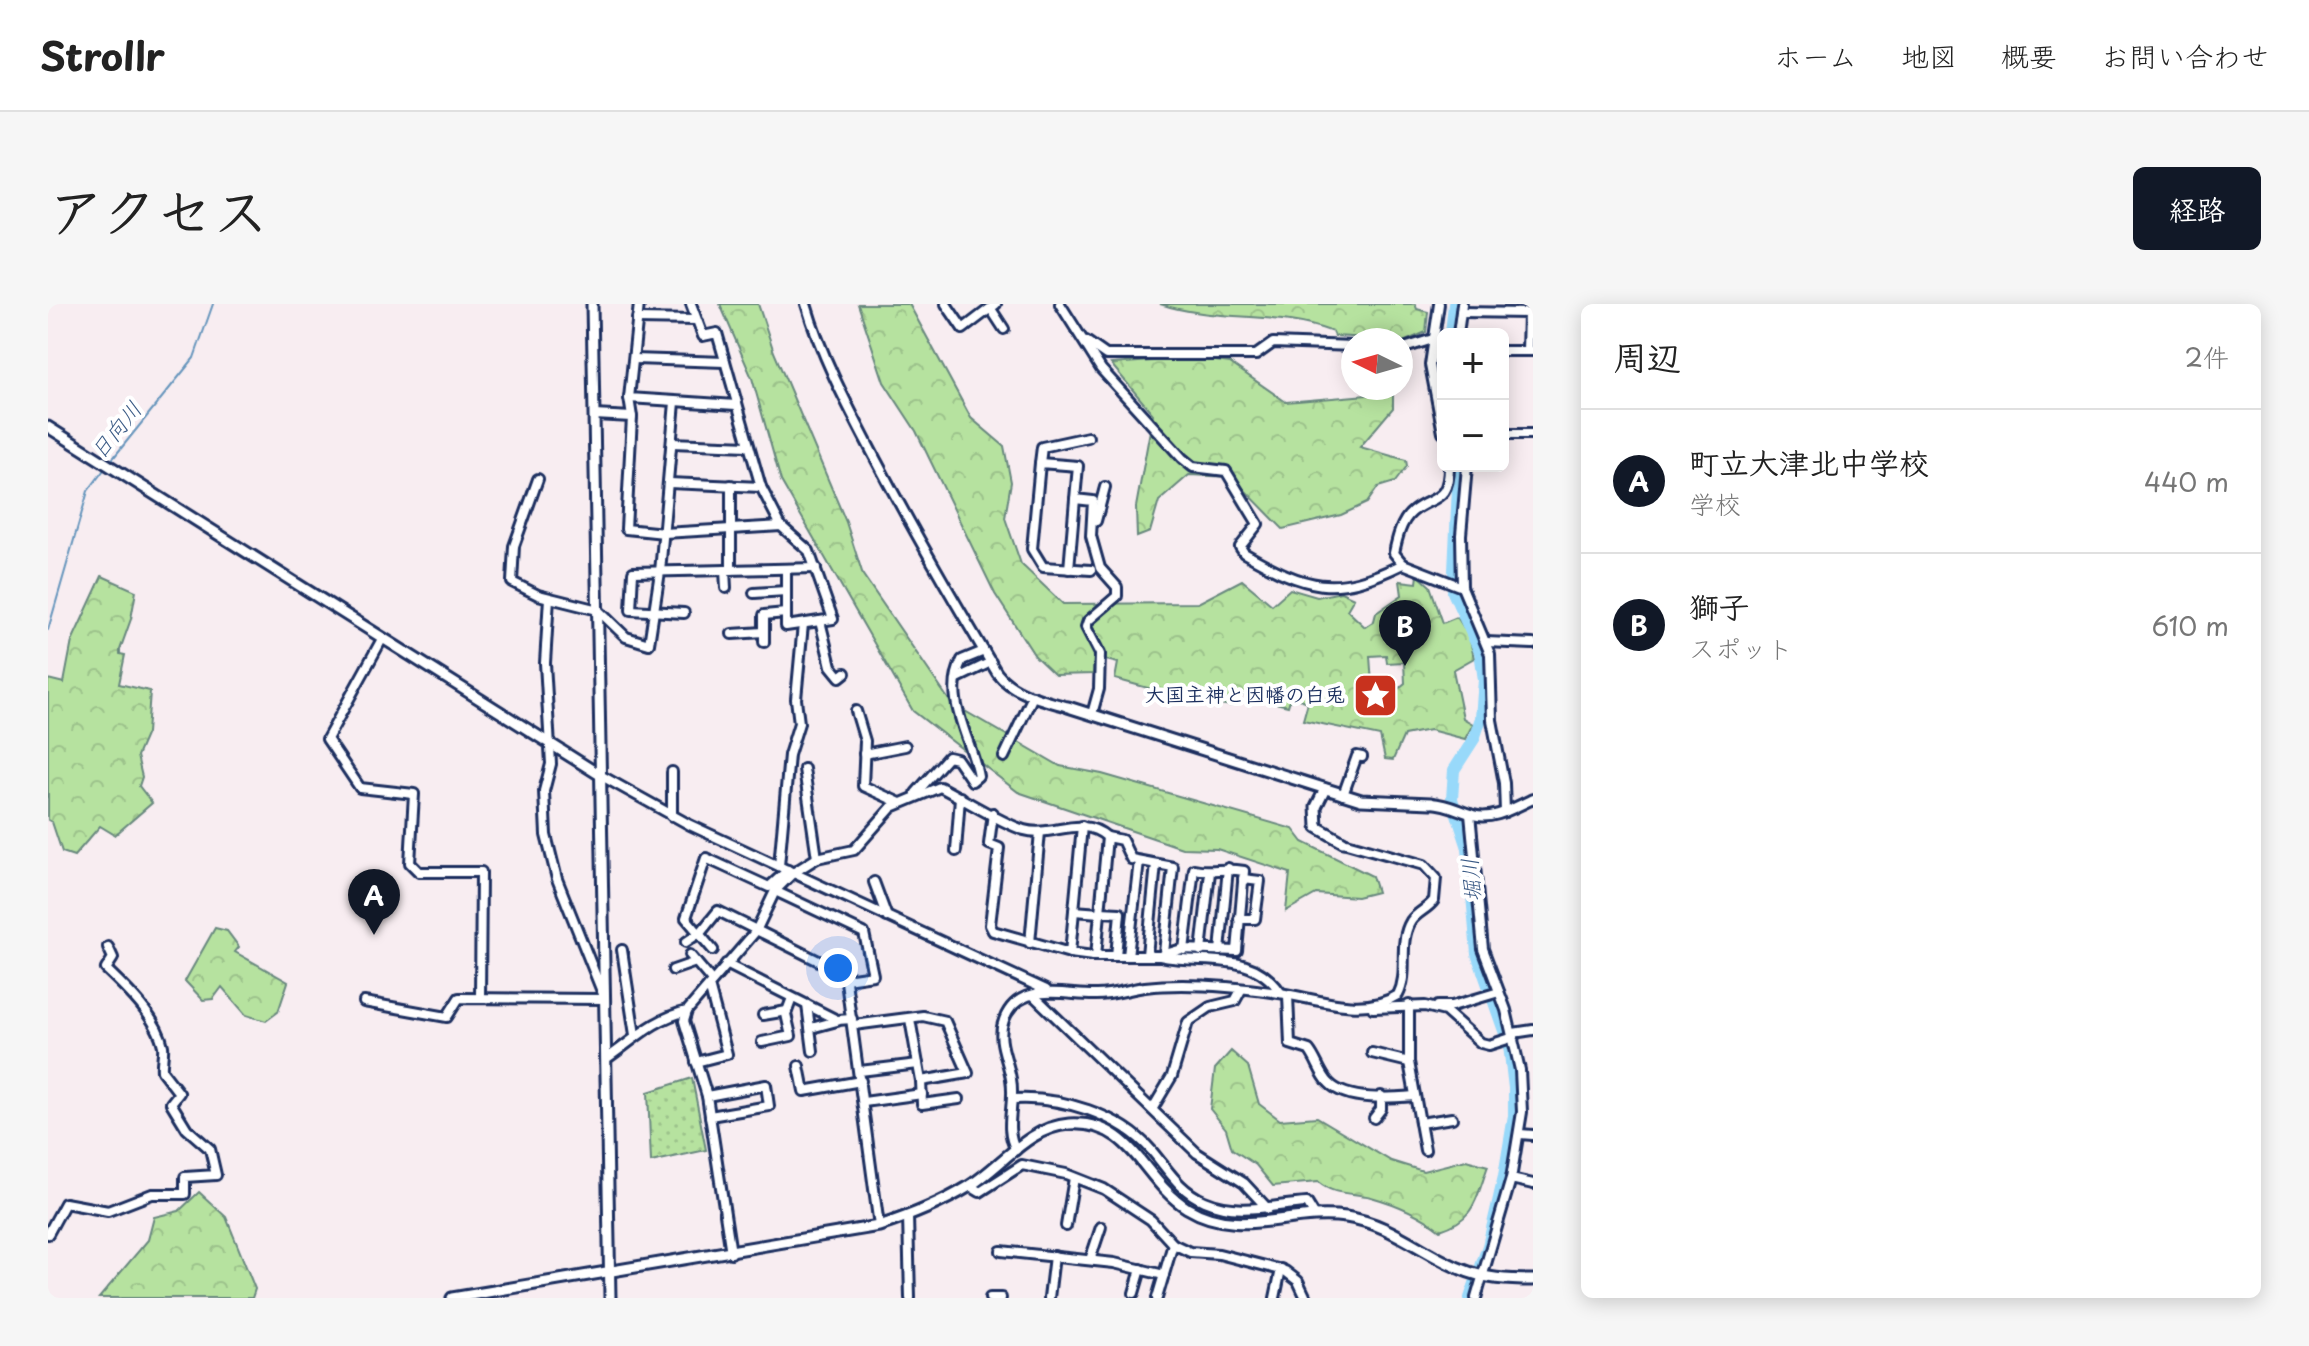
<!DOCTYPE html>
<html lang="ja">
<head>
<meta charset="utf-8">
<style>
  :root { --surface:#fff; --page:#f6f6f6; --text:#222; --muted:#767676; --line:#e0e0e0; --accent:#111827 }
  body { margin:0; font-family:"Playpen Sans","Klee One",sans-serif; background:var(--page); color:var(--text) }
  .controls { position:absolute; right:24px; top:24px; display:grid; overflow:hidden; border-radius:12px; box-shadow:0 4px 20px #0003 }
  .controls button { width:72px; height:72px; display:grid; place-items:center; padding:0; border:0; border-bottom:2px solid var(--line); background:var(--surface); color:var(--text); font:40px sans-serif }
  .compass { position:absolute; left:1293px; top:24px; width:72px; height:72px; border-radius:50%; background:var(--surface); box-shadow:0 4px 20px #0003; rotate:275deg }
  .you { position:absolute; left:790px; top:664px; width:28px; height:28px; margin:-20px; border:6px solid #fff; border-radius:50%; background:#1a73e8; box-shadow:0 0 0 12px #1a73e833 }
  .badge { display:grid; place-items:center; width:52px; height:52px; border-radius:50%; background:var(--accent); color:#fff; font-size:26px; font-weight:700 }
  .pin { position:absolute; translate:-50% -66px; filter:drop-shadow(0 2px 4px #0008) }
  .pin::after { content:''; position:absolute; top:42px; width:28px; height:24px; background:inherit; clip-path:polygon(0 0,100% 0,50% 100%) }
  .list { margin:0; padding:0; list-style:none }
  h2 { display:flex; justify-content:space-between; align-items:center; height:104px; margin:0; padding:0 32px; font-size:34px }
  h2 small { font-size:26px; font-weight:400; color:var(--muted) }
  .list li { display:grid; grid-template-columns:52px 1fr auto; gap:24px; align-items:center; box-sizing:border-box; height:144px; padding:0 32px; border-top:2px solid var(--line) }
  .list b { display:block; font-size:30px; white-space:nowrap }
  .list p { margin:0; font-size:26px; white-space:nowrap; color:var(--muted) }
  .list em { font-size:26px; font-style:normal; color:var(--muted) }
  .map { position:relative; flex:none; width:1485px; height:994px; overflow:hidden; border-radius:12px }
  header { display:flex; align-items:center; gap:48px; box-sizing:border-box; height:112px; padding:0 40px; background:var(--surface); border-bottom:2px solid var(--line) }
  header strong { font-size:38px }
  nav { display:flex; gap:44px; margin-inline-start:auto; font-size:28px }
  .intro { display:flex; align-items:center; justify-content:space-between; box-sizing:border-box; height:192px; padding:0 48px }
  h1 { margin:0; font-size:56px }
  .button { padding:20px 36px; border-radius:12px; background:var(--accent); color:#fff; font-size:28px; font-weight:700 }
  main { display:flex; gap:48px; padding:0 48px }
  aside { flex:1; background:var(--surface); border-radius:12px; box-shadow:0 4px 20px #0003 }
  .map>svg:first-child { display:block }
  .grass { fill:url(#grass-dots); stroke:#68887e; stroke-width:2 }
  .forest { fill:url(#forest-crowns); stroke:#68887e; stroke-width:2; fill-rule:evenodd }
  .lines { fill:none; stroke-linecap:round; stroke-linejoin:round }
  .stream { stroke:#6695bc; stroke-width:2 }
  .river { stroke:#98d9fa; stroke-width:12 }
  .minor-casing { stroke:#1b2f5e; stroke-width:14 }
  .tertiary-casing { stroke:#1b2f5e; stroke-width:15 }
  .minor { stroke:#fff; stroke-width:8 }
  .tertiary { stroke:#fff; stroke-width:9 }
  .labels { text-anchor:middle; stroke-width:8; stroke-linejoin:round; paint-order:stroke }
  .poi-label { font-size:20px; font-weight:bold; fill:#1b2f5e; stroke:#fff; text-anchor:end }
  .water-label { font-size:22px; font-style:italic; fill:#3a5a85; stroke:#fff }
</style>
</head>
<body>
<header>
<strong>Strollr</strong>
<nav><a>ホーム</a><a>地図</a><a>概要</a><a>お問い合わせ</a></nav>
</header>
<div class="intro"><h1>アクセス</h1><a class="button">経路</a></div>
<main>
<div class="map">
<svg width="1485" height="994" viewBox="0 0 1485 994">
  <defs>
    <pattern id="grass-dots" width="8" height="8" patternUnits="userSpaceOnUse" patternTransform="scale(2)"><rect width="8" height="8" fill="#b6e29f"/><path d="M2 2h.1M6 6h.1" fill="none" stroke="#9cc28b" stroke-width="1.8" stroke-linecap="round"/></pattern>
    <pattern id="forest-crowns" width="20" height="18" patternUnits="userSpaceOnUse" patternTransform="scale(2)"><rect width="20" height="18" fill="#b6e29f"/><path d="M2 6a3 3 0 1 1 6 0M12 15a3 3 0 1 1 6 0" fill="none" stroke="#9cc28b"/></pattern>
  </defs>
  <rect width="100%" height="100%" fill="#f8edf1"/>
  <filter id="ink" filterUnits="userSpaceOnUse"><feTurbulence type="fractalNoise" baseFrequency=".0125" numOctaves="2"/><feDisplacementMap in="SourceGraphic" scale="16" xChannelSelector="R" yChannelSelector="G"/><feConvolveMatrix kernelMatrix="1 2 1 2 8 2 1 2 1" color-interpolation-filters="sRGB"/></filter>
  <g filter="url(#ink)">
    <path class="grass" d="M644,774L658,846L603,858L600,788Z"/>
    <g class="forest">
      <path d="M672,0H710L726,48L798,218L815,271L903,399L1012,462L1054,470L1245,525L1255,538L1324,572L1329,588L1309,593L1268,590L1238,607L1242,569L1169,545L1134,544L970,488L865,407L733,177L704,74Z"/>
      <path d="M810,0H861L923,114L956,142L963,178L957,214L973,260L1015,300L1150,299L1194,276L1224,301L1242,285L1269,293L1293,288L1306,294L1299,306L1317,323L1326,317L1328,309L1354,291L1352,277L1369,279L1370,271L1382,282L1395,319L1409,313L1421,332L1426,354L1405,366L1415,414L1425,420L1417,435L1382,426L1356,431L1345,456L1337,455L1332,432L1255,416L1260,398L1243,392L1240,402L1191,390L1184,402L1144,396L1067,375L1070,359L1046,353L1045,370L1007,371L987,352L947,290L868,127L836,78ZM1338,351L1339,359L1356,358L1357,379L1340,393L1325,394L1322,352Z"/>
      <path d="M1112,0H1367L1369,5L1380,8L1378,28L1353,39V36L1287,32L1285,28C1228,6 1170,19 1112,0Z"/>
      <path d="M1146,54L1182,59L1238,98L1319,91L1345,84V104L1312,143L1358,156L1359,162L1347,178L1330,183L1319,199L1293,211L1235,225L1184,173L1141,171L1111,197L1102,228L1089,233L1088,203L1105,110L1063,60Z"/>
      <path d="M54,272L88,287L83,315L72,346V350L77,351L71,380L102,387L99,429L89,452L94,473L91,482L104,499L67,531L52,522L26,552L14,548L4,518L0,516V375L16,379L24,337Z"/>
      <path d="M167,624L179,627L191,643L187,648L240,678L230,708L218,717L198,711L174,683L165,695L155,696L137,677Z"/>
      <path d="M1183,747L1200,762L1211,800L1232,816L1269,813L1343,857L1375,867L1418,856L1440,862C1428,894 1428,915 1392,926C1372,910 1348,900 1323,893C1302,888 1287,892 1270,878L1225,882L1208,861L1184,845L1178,825L1162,805L1167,765Z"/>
      <path d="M151,888L178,913L207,985L204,994H51L100,936L106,913L131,907Z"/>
    </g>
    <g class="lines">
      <g class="stream">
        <path d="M62,158L146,54L165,0"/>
        <path d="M0,326L40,187L58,163"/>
      </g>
      <g class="river">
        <path d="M1403,30L1406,0"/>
        <path d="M1411,162L1405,288L1432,348L1436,376L1433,414L1426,435L1406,466L1404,495L1420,544L1429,650L1461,741L1466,784V812L1456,872L1440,942L1422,994"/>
      </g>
      <defs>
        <g id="minor">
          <path d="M591,0L581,94L688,101"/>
          <path d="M643,0L655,32L669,29L713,183L733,222L761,247L785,315L738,322V265"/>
          <path d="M758,0C774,55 802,106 828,156C866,228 907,299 949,369C965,390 996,396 1020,403"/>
          <path d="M898,0L915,25L948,0"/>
          <path d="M1012,0L1053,65L1134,154L1145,163L1178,167L1210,220L1192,243L1196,249C1259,285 1286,294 1355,260"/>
          <path d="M1391,0L1382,61L1395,129"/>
          <path d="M943,5L956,25"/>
          <path d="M1413,8L1480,9L1479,47"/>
          <path d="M589,15L648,16"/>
          <path d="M1410,30L1414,0"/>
          <path d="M1038,37L1058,51H1208L1225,39L1305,42"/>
          <path d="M1353,45L1385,35"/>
          <path d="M1455,47H1485"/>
          <path d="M586,55L677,58"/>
          <path d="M546,111L584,113L581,94"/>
          <path d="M584,113L578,225L616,229L733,222"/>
          <path d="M1455,130H1485"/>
          <path d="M624,139L700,142"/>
          <path d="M992,159L994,143L1040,133"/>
          <path d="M1401,162C1401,200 1384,191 1364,208C1353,217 1349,235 1346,249L1355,260L1414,283"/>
          <path d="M1419,162L1413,231L1414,283L1442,350L1444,416L1456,479L1457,508"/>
          <path d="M490,175L466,242L464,278L490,291L550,306L578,333L601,340L612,268L627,98"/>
          <path d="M621,179L713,183"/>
          <path d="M1048,217L1057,183"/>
          <path d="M1021,265L1027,195"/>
          <path d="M677,266L678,284"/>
          <path d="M683,266V181"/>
          <path d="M1043,266L995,263L984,245L992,159L1030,162L1027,195L1045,197L1043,232L1052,264L1069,283V292L1040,317L1038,323L1052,350L1051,385L1044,410"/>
          <path d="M706,289L738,287"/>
          <path d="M636,309L583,306L585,268L768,264"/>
          <path d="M772,317L783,362L792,373L797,369"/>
          <path d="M684,330L716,328"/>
          <path d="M334,335L279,435L312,484L366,490L362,559L371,568H433L432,694"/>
          <path d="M716,338V311L738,309"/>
          <path d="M1438,338L1485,340"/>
          <path d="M910,374L943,358"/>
          <path d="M808,407L817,437L815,482L852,499"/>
          <path d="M816,450L857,442"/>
          <path d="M956,453L985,392"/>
          <path d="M756,465L769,554"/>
          <path d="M624,468V512"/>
          <path d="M552,471L642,521L998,686"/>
          <path d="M868,489L900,453L909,455L924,477L930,472C924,435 894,395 914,356L936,347"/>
          <path d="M1295,491L1309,452L1314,453"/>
          <path d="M1383,499C1400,500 1409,506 1425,511C1445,517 1467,503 1485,495"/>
          <path d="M945,509L941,540L951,544L942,621L945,627L1022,649L1045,652H1111L1134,645L1189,647L1196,567C1175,563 1164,569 1146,565L1136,646"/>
          <path d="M1422,510L1435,645L1458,706L1472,766L1474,808L1463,875L1485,880"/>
          <path d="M908,547L912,493"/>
          <path d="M731,562L741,451L751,419L748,395L755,320"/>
          <path d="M826,578L839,613"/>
          <path d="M727,587L816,629L825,671L798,675"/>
          <path d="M1026,607L1052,609"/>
          <path d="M1052,608L1072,609L1068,652"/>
          <path d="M1191,615H1207L1212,577L1195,575"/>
          <path d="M638,638L653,628L670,607L797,670L831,922"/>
          <path d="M982,639L992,528"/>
          <path d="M574,646L587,731"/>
          <path d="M665,646L638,614L658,554L721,583L740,566"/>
          <path d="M1153,647L1162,568"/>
          <path d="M1172,647L1180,564"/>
          <path d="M1022,649L1034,522"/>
          <path d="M642,651L664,677"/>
          <path d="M1099,651L1108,560"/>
          <path d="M1048,652L1059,533L1074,536L1083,555L1125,563L1116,649"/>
          <path d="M1080,652L1091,557"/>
          <path d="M1112,652C1157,662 1203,645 1233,689"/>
          <path d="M678,660L789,716L804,715"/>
          <path d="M625,666L648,658"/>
          <path d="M985,691L1149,849L1196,879L1220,905"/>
          <path d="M1240,691L1242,740L1261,746C1269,756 1272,770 1281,779C1299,798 1344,794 1367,792"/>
          <path d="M316,698L399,713L411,694L557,695L509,575L498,531L496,487L503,460L497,359L501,294"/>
          <path d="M759,701L765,747"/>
          <path d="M1361,701V758L1377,846"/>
          <path d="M1390,702H1404L1451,688"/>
          <path d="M1325,704L1377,702L1397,707L1433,739L1441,741L1466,733"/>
          <path d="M715,711L739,707"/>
          <path d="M862,715L873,777"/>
          <path d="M806,721L875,712L897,717L920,769L873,777L874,800L911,795"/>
          <path d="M763,724L789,717"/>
          <path d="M1465,729L1485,726"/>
          <path d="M714,738L743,732L738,710L744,694"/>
          <path d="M1324,749L1361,758"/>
          <path d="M558,755C586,736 605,715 639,707"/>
          <path d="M648,758L679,750L661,682"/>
          <path d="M751,762L756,787L813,777"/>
          <path d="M812,767L870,760"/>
          <path d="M659,792L718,781L721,802L662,812"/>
          <path d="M965,795C1012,792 1072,810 1104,847C1121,867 1131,886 1156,897C1191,912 1224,901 1259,899L1267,912"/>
          <path d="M816,798L874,790"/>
          <path d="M1105,804L1124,772L1140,718L1162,703L1187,697L1193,686"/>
          <path d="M1326,814L1333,805V792"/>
          <path d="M1372,819L1404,814"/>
          <path d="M1472,830L1485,831"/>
          <path d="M968,846C955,822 968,801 963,775C960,755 948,736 956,716C971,676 1018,692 1048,691C1065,691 1081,685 1097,683C1139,678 1189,683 1231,689C1268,694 1314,714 1350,691C1362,668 1349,640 1363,617C1369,608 1380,605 1386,596L1388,574L1376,561L1295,538"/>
          <path d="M922,882L932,888L974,861L1018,870L1056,885L1103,916L1125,940L1142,948L1171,950L1237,967L1250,977L1258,994"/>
          <path d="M860,912L862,994"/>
          <path d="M1018,922L1026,874"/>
          <path d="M0,930L17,899L60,907L104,890H137V873L168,871L162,845L139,825L123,799L131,789L114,767C113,759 116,749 115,742C109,713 78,684 58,665L65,654L60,643"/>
          <path d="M953,947L1066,959L1116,971"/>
          <path d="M683,949L659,792L636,717L639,707L708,627L727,587L745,569L769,554L806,546L844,503L892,483C914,494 955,520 976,526C1005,534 1032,510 1059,533"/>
          <path d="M1042,956L1053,923"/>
          <path d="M1086,989L1093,965"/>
          <path d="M942,994H953"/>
          <path d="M1001,994L1006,952"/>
          <path d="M1109,994L1125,940"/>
          <path d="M1227,994L1233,965"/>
          <path d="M1428,994L1463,875"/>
        </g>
        <g id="tertiary">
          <path d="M544,0L562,994"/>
          <path d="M0,123L552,471"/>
          <path d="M1020,403L1313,496L1383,499"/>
          <path d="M1277,485L1268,503L1269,523L1295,538"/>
          <path d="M404,994L831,922C862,912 892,900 920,883C953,863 980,823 1021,820C1085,816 1094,876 1139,904C1192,936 1242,905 1298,913C1344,920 1373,949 1413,965C1436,975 1461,976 1485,976"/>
        </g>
      </defs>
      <use href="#minor" class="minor-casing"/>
      <use href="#tertiary" class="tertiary-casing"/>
      <use href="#minor" class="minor"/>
      <use href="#tertiary" class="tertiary"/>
    </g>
  </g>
  <defs>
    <symbol id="sight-square" viewBox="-11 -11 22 22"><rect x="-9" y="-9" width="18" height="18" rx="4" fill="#c8321e" stroke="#fff"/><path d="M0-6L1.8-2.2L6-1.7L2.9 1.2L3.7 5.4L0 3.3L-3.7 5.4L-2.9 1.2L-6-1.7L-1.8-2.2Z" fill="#fff"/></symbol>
  </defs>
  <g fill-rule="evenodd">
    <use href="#sight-square" x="1302" y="366" width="51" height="51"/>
  </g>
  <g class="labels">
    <g class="poi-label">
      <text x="1297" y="398">大国主神と因幡の白兎</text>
    </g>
    <g class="water-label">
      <text transform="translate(68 126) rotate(-51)" y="8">日向川</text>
      <text transform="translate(1423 576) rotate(-95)" y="8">堀川</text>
    </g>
  </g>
</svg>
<div class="controls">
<button>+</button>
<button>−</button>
</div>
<svg class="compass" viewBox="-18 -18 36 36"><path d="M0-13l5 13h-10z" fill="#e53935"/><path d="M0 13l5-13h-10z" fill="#767676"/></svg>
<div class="you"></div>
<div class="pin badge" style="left:326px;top:631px">A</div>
<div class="pin badge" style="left:1357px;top:362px">B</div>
</div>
<aside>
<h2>周辺<small>2件</small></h2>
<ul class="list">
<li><span class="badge">A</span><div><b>町立大津北中学校</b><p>学校</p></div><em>440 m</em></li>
<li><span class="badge">B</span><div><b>獅子</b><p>スポット</p></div><em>610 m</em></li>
</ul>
</aside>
</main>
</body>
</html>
